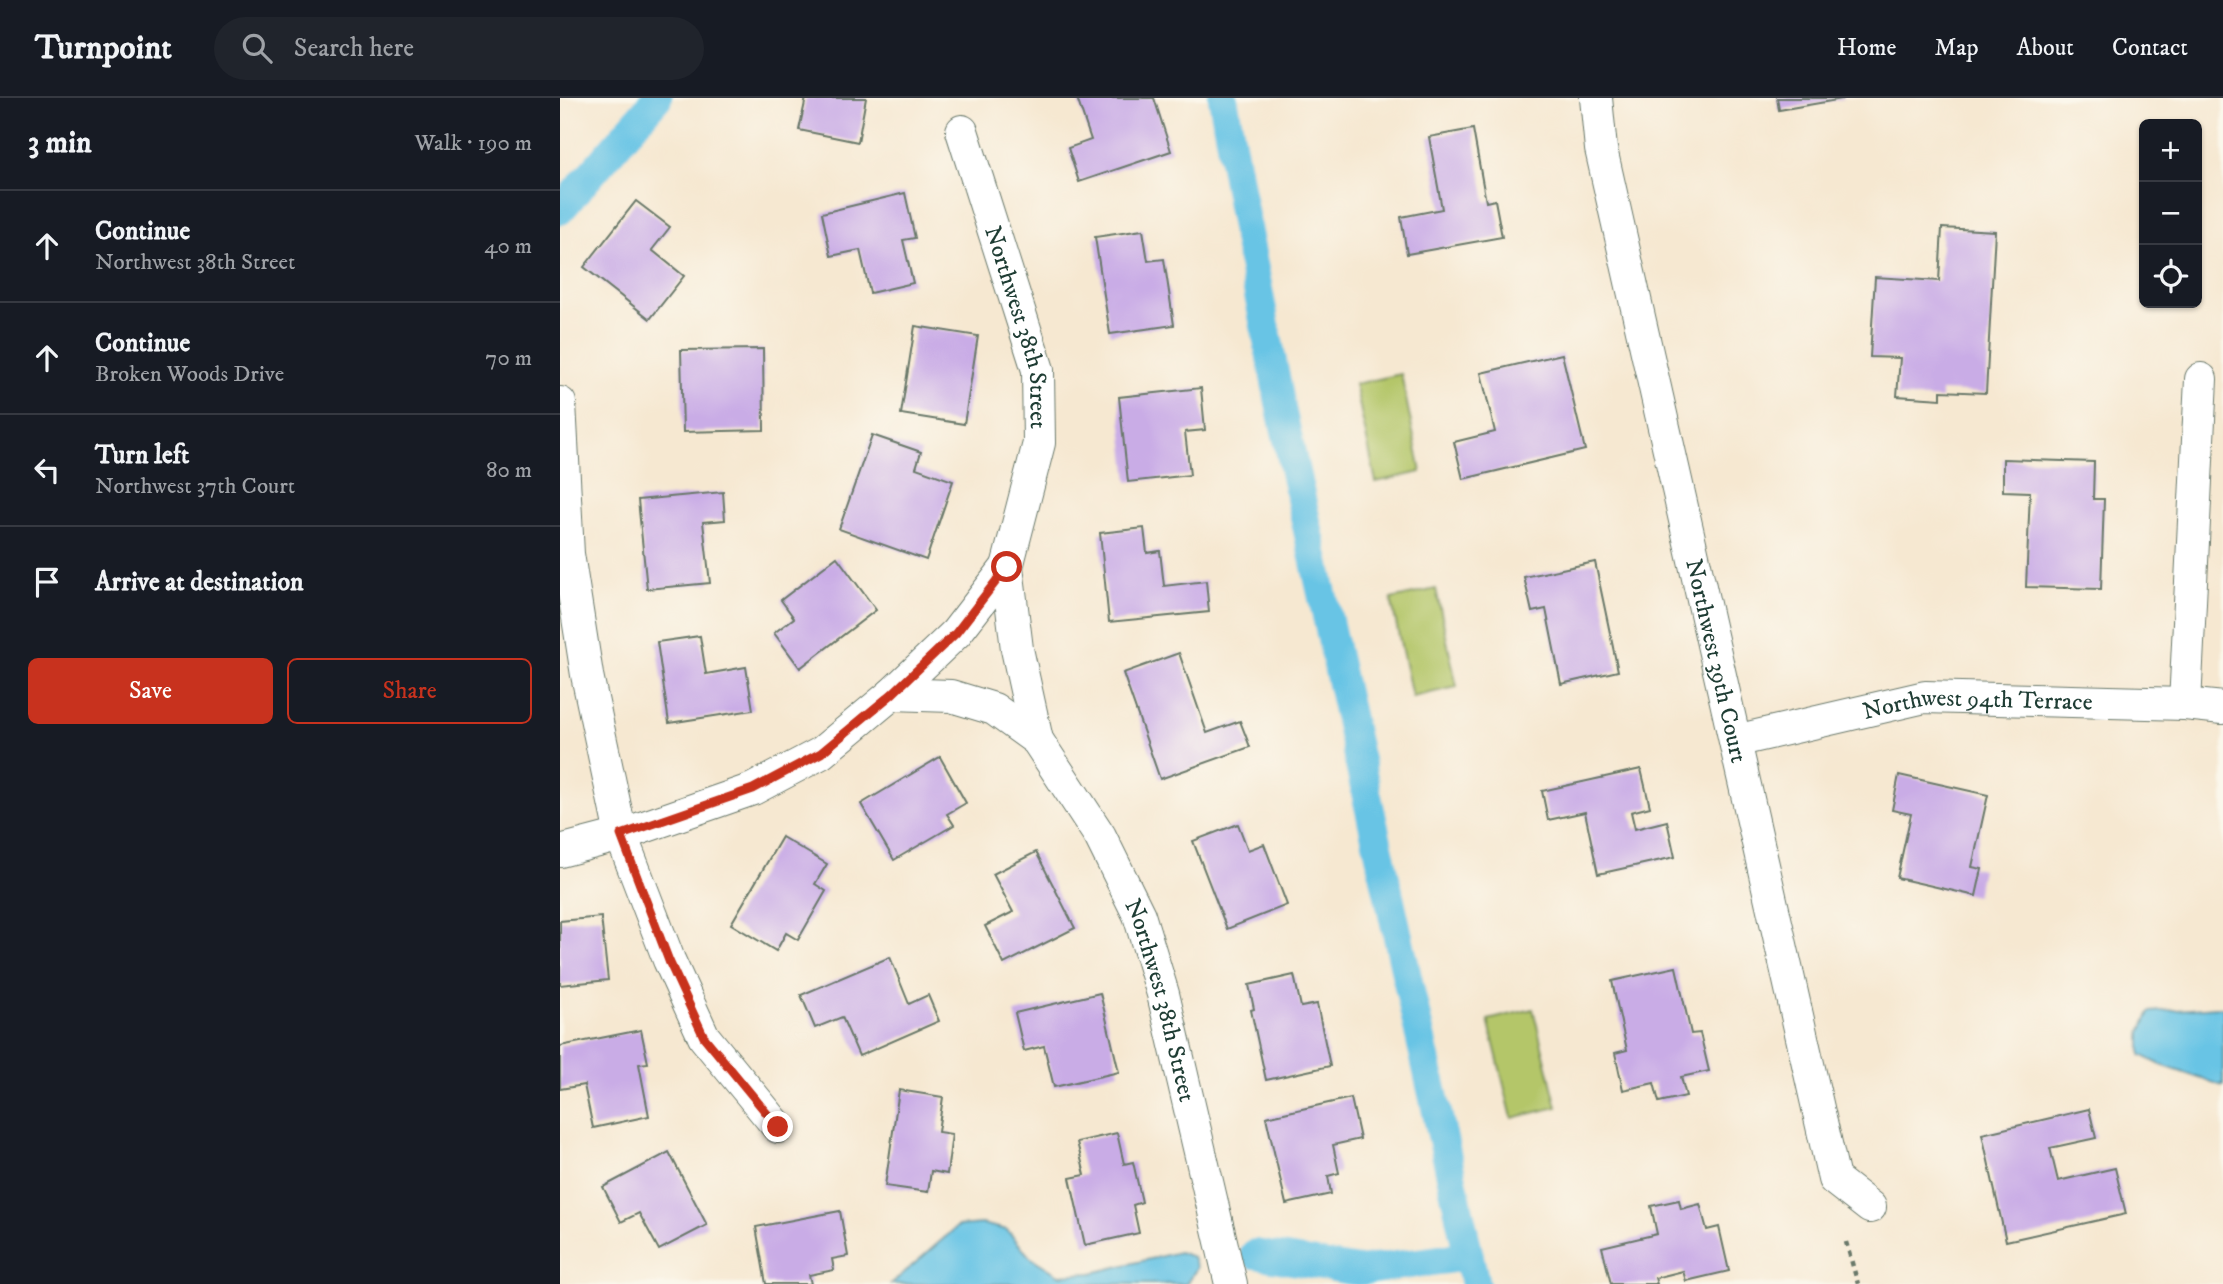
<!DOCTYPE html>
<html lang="en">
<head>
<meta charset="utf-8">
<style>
  :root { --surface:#171b24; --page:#20242c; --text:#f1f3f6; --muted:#9ea1a6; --line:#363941; --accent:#c8321e }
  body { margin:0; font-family:"IM FELL DW Pica",serif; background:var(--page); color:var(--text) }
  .controls { position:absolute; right:21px; top:21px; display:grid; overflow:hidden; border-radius:10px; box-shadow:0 2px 5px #0004 }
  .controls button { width:63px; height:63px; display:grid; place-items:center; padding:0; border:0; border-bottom:2px solid var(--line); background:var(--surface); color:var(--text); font:35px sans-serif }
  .stop { position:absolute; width:21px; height:21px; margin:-16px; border:5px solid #c8321e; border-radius:50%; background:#fff }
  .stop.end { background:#c8321e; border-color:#fff; box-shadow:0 2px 7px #0008 }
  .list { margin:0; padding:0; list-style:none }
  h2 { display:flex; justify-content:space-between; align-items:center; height:91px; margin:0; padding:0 28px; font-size:30px }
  h2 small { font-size:23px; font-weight:400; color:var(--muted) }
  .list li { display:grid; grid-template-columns:46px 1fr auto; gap:21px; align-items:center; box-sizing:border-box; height:112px; padding:0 28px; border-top:2px solid var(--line) }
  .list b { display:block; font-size:26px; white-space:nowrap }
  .list p { margin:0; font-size:23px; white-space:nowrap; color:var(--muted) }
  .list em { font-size:23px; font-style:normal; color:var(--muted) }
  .actions { display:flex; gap:14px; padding:21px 28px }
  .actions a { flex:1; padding:16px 0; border:2px solid var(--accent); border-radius:10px; text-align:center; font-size:24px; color:var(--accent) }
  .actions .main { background:var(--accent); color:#fff }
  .icon { flex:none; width:38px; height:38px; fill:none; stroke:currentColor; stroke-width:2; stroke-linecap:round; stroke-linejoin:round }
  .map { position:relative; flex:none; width:1663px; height:1186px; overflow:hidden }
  header { display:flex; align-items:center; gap:42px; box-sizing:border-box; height:98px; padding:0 35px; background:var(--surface); border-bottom:2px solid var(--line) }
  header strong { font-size:33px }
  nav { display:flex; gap:38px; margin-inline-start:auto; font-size:24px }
  .search { width:490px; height:63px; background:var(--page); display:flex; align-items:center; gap:18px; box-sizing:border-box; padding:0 24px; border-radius:38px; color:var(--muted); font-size:26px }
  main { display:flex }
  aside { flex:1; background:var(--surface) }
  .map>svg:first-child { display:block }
  .green { fill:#b4c669; stroke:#6a824e; stroke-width:2 }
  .water { fill:#68c4e5; stroke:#44808c; stroke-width:2 }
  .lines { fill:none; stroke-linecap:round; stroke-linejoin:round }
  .canal { stroke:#68c4e5; stroke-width:30 }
  .building { fill:#c9ace6 }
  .minor-casing { stroke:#6a796b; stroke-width:34 }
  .path { stroke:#6a796b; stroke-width:4.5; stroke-dasharray:5 5; stroke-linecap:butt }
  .minor { stroke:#fff; stroke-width:32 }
  .route { stroke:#c8321e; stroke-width:9 }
  .labels { text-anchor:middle; stroke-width:5; stroke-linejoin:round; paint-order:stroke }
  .street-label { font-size:24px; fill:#1f3d34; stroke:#fbf7ec }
</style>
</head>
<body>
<header>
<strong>Turnpoint</strong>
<div class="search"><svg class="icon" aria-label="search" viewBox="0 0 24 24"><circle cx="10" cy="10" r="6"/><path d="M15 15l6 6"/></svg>Search here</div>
<nav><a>Home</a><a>Map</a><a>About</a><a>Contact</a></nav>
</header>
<main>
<aside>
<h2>3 min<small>Walk · 190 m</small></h2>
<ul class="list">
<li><svg class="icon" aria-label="ahead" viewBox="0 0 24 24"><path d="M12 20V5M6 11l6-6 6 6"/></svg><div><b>Continue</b><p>Northwest 38th Street</p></div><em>40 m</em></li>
<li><svg class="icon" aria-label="ahead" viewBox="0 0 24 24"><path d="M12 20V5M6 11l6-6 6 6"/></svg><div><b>Continue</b><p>Broken Woods Drive</p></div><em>70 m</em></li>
<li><svg class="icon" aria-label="left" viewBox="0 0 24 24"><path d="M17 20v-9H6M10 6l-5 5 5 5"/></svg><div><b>Turn left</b><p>Northwest 37th Court</p></div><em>80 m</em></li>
<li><svg class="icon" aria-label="arrive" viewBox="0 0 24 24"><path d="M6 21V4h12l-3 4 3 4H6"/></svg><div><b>Arrive at destination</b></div></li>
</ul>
<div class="actions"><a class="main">Save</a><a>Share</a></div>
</aside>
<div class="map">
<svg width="1663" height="1186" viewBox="0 0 1663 1186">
  <rect width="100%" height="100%" fill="#fbf7ec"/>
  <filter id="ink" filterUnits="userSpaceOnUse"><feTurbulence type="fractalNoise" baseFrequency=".0143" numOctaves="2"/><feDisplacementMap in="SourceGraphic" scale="14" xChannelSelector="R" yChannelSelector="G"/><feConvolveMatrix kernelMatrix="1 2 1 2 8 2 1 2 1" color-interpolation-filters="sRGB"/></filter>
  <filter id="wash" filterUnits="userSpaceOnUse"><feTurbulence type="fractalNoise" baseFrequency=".00686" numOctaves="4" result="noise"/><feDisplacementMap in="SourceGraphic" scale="28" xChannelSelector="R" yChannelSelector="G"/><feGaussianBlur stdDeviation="1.57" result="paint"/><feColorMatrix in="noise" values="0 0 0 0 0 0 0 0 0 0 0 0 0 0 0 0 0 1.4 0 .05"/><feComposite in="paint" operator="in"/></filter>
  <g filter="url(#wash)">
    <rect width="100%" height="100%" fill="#f6e8d1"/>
    <g class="green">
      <path d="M841,276L861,374L816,384L795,286Z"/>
      <path d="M876,491L897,589L852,599L831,501Z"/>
      <path d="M973,911L997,1009L952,1020L928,922Z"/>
    </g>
    <g class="water">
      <path d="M1657,909L1663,910V988L1601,967L1581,957V934L1590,914Z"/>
      <path d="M422,1126L447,1132L470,1159L499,1177L532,1175L619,1154L633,1159L637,1170L626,1186H331L398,1128Z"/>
    </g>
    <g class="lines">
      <g class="canal">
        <path d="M663,0L687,135L722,315L915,1186"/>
        <path d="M0,112L97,0"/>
        <path d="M695,1156L798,1173L909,1158"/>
      </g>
    </g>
    <g id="blocks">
      <g class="building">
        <path d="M246,0H306L298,44L239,32Z"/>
        <path d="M517,0H594L611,53L519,84L508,50L531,42Z"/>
        <path d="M1217,0H1283V1L1219,12Z"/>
        <path d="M913,31L926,104L935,102L942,139L847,156L841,119L882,111L869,39Z"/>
        <path d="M345,95L355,140L343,142L353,185L310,195L300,152L271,158L262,115Z"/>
        <path d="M76,103L110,129L92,152L124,178L90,221L24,169Z"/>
        <path d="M1382,130L1435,133L1426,295L1381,293V301L1337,298L1340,260L1310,259L1315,179L1379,183Z"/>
        <path d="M583,132L588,163L604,161L614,227L550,236L535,139Z"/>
        <path d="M355,228L418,238L404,326L341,316Z"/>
        <path d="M203,251L204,332L123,334L121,252Z"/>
        <path d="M1002,256L1025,352L903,381L894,344L935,334L921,275Z"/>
        <path d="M641,290L645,332L625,334L630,377L568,384L559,299Z"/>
        <path d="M312,337L361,354L356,370L393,383L366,462L279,431Z"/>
        <path d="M1443,361L1534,364L1533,401H1544L1541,491L1466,489L1470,394L1443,393Z"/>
        <path d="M163,394L165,422L143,424L150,485L87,491L78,402Z"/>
        <path d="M584,430L587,455L600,453L604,488L646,483L649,514L549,524L540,435Z"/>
        <path d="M277,459L316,512L240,570L214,535L234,520L221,502Z"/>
        <path d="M1035,464L1058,573L1001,586L986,511L972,514L964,479Z"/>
        <path d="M140,538L146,576L186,569L193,612L109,625L97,544Z"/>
        <path d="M619,555L647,635L680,623L690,649L600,681L563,575Z"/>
        <path d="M380,659L406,705L387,716L394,727L334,762L301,706Z"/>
        <path d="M1081,671L1090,709L1071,714L1075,731L1107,723L1115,759L1038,776L1025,714L988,722L982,693Z"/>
        <path d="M1339,677L1428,697L1412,769L1422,771L1416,798L1337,780L1351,716L1332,712Z"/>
        <path d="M678,726L688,752L704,746L727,807L667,831L633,743Z"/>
        <path d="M222,739L267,766L255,786L266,793L238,842L226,835L216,853L171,826Z"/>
        <path d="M476,754L515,830L444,866L425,828L453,814L433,776Z"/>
        <path d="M41,819L48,882L0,887V823Z"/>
        <path d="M330,859L349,906L368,897L379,923L299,958L282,919L255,930L241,897Z"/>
        <path d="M1116,869L1131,936L1140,935L1149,973L1121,979L1126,998L1099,1004L1094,985L1063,992L1055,955L1067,952L1052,883Z"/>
        <path d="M734,877L741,909L757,906L770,968L706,982L691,912L694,911L689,887Z"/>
        <path d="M540,895L559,974L494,989L484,948L464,953L455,915Z"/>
        <path d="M81,932L88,965L79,966L89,1018L33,1030L24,987L0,991V948Z"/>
        <path d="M339,992L383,999L378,1034L392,1036L387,1076L371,1073L368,1094L325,1088Z"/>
        <path d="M791,1000L800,1041L773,1047L779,1075L768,1078L771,1096L726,1106L706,1019Z"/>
        <path d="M1529,1011L1536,1040L1490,1050L1498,1083L1555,1070L1566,1116L1446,1143L1422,1036Z"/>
        <path d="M557,1035L564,1066L573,1064L582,1104L573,1107L579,1135L525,1147L510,1080L525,1077L517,1044Z"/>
        <path d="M109,1054L147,1127L99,1152L79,1115L61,1124L43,1089Z"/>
        <path d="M1119,1102L1121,1111L1140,1106L1147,1132L1159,1129L1169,1173L1126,1183L1123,1173L1095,1180L1097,1186H1051L1042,1149L1097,1136L1091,1108Z"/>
        <path d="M280,1113L288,1158L272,1161L274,1172L249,1177L251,1186H206L196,1129Z"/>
      </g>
    </g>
  </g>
  <g filter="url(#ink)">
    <use href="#blocks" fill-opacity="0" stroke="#6a796b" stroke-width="2"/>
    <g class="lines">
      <defs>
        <g id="minor">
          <path id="s1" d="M1036,0L1041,51L1274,1081L1310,1109"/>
          <path id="s2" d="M402,33L478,272L479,345L447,469L457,551L477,642"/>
          <path d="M0,305L8,456L27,577L61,737L109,862L144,939L218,1029"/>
          <path id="s3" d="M332,596L391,598L434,611L477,642L540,738L579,817L603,896L671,1186"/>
          <path d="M1625,606L1641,281"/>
          <path id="s4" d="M1175,643L1365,599L1625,606L1663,610"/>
          <path d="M0,753L61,737L193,691L261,655L332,596L396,535L447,469"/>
        </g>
      </defs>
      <use href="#minor" class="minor-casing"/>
      <path class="path" d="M1286,1144L1298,1186"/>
      <use href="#minor" class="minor"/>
    </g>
  </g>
  <g class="lines" filter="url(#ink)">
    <path class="route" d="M218,1029L144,939L109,863L61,737L193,691L261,655L332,596L396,535L447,469"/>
  </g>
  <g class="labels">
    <g class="street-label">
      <text dy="8" stroke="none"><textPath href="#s2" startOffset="205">Northwest 38th Street</textPath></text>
      <text dy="8" stroke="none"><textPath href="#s1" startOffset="576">Northwest 39th Court</textPath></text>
      <text dy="8" stroke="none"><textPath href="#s4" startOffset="247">Northwest 94th Terrace</textPath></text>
      <text dy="8" stroke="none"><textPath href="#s3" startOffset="448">Northwest 38th Street</textPath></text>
    </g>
  </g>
</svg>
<div class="controls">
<button>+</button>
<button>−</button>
<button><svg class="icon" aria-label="locate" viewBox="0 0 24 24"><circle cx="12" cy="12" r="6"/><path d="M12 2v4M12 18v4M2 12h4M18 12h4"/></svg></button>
</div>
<div class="stop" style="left:447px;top:469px"></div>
<div class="stop end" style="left:218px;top:1029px"></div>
</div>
</main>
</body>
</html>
